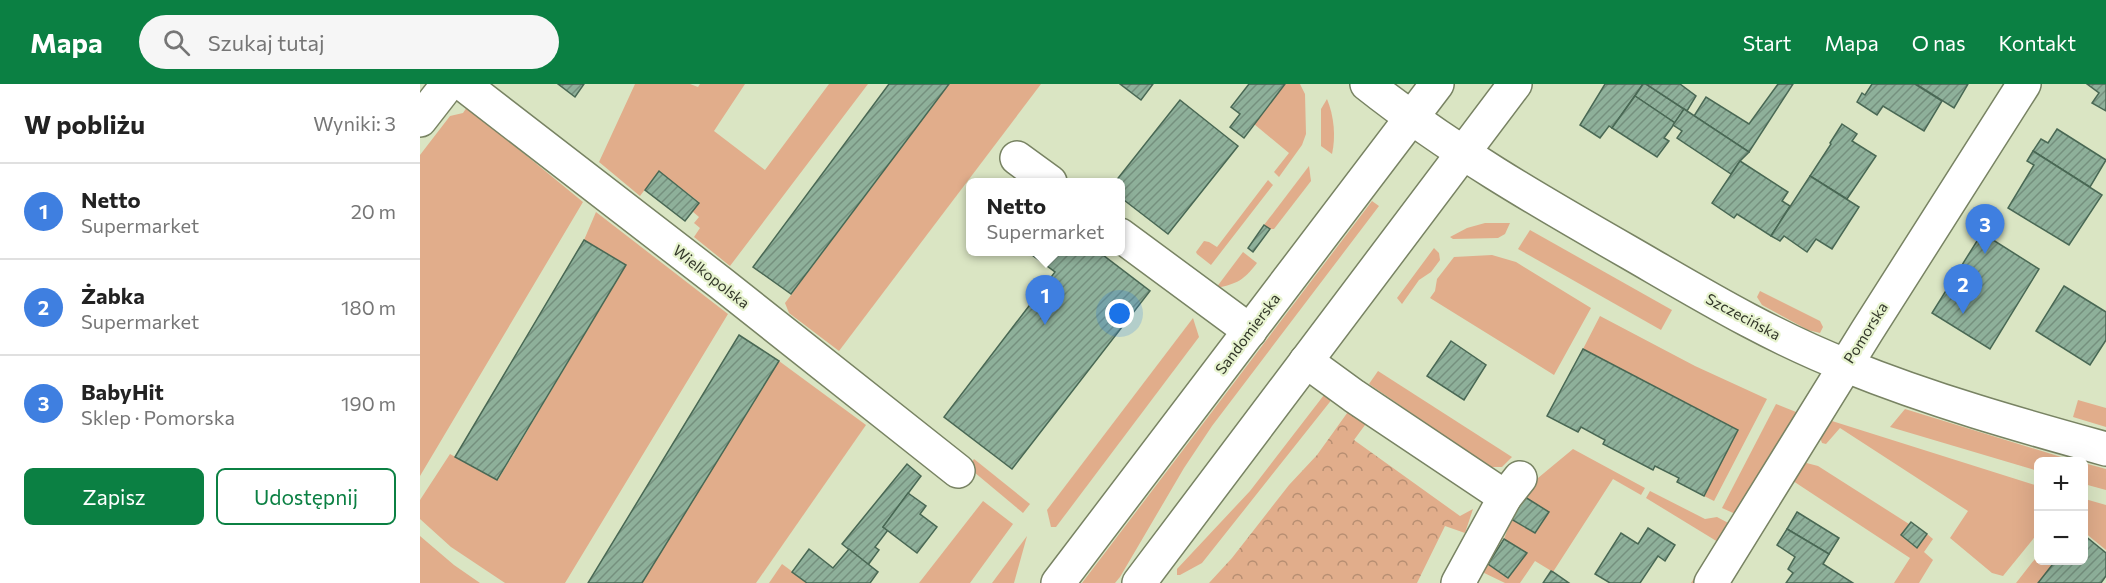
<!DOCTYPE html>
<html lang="pl">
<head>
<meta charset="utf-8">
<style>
  :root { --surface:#fff; --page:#f6f6f6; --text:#222; --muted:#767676; --line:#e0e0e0; --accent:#0b8043 }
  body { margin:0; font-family:Commissioner,sans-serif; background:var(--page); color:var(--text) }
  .controls { position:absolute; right:18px; bottom:18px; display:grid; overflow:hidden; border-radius:9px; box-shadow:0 6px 24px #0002 }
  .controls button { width:54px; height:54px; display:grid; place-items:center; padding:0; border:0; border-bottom:2px solid var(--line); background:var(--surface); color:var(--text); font:30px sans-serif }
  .you { position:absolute; left:700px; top:230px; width:21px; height:21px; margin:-15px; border:4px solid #fff; border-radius:50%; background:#1a73e8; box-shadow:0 0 0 9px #1a73e833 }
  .badge { display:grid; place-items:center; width:39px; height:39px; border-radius:50%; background:var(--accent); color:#fff; font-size:20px; font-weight:700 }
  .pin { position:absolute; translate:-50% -50px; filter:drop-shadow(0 2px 3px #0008) }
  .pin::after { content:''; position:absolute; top:32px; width:21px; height:18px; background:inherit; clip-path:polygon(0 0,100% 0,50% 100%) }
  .popup { position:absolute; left:546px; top:94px; width:159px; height:78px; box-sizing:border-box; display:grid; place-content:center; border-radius:9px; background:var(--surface); filter:drop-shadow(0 2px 4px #0005); font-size:20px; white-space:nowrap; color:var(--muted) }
  .popup b { font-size:22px; color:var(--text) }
  .popup::after { content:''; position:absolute; left:50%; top:100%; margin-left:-12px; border:12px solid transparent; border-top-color:var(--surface) }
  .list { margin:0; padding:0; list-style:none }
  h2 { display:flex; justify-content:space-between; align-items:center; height:78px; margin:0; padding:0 24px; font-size:26px }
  h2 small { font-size:20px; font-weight:400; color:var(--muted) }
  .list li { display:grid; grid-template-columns:39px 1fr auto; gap:18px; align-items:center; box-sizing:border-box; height:96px; padding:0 24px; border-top:2px solid var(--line) }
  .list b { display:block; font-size:22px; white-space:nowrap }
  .list p { margin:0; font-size:20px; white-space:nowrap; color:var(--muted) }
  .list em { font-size:20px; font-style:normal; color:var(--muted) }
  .actions { display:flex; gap:12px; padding:18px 24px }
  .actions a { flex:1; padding:14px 0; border:2px solid var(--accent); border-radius:9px; text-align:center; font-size:21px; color:var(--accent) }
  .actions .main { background:var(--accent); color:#fff }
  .icon { flex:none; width:33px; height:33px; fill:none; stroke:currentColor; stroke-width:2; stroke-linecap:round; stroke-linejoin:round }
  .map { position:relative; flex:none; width:1686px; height:499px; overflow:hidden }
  header { display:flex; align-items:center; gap:36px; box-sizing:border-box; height:84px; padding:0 30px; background:var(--accent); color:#fff }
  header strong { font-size:28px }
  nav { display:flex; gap:33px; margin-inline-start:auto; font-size:21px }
  .search { width:420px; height:54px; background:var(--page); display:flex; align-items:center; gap:15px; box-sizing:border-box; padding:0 21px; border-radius:33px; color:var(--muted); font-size:22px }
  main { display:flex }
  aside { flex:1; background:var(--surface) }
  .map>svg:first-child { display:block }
  .grass { fill:#e1ad8b }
  .park { fill:url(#park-crowns) }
  .building { fill:url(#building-hatch); stroke:#496854; stroke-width:1.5 }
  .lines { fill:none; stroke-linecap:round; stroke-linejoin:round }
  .minor-casing { stroke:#788363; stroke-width:36 }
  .minor { stroke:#fff; stroke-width:33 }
  .labels { text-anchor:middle; stroke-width:4.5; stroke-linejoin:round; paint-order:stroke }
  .street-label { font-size:15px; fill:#323729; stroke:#e7f3cf }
</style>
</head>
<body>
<header>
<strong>Mapa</strong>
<div class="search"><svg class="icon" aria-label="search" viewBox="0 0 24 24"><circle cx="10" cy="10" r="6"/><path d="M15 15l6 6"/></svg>Szukaj tutaj</div>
<nav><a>Start</a><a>Mapa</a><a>O nas</a><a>Kontakt</a></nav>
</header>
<main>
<aside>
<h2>W pobliżu<small>Wyniki: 3</small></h2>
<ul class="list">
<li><span class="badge" style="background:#3f7fe0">1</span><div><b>Netto</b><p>Supermarket</p></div><em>20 m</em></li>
<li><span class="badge" style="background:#3f7fe0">2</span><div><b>Żabka</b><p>Supermarket</p></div><em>180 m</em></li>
<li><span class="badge" style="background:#3f7fe0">3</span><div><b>BabyHit</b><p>Sklep · Pomorska</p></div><em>190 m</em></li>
</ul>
<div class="actions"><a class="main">Zapisz</a><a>Udostępnij</a></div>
</aside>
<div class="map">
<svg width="1686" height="499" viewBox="0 0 1686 499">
  <defs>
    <pattern id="park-crowns" width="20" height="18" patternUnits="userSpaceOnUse" patternTransform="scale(1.5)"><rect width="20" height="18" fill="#e1ad8b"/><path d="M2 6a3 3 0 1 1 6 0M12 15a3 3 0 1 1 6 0" fill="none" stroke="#b78e72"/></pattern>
    <pattern id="building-hatch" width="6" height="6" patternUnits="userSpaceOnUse" patternTransform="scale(1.5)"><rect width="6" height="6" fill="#8eb09a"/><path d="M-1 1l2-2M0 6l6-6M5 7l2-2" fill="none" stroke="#75907e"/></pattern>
  </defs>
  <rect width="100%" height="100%" fill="#dae5c3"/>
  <g class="grass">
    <path d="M215,0H270L278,3L280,0H325L294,47L345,86L409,0H448L310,182L274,153L280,144L274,139L279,133L272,127L279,118L239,87L220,112L179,78Z"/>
    <path d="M529,0H621L419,267L369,229L365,219Z"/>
    <path d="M865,0H880L885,10L886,50L882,61L859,93L854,88L869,69L834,40Z"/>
    <path d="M907,15C914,32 916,52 912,70L901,62V25Z"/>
    <path d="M47,23L163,118L0,392V71L30,32L43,29Z"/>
    <path d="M889,82L891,97L854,145H850L844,141Z"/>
    <path d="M848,96L853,101L791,181L777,170L776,168L784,157L789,158L797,163Z"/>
    <path d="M952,117L959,122L792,342L764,384L700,493L695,499H662Z"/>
    <path d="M176,128L308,230L145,499H85L31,463L0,435V416L30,370L78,396L206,181L164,156Z"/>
    <path d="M1065,139H1090L1085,150L1078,154L1033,155L1030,153L1047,144Z"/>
    <path d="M1110,146L1252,226L1241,246L1098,165Z"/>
    <path d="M1014,164L1019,169L1020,176L1011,188L999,196L982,220L977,214Z"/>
    <path d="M823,168L837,179C824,196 817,200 796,204Z"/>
    <path d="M1072,171L1096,178L1171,224L1134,291L1010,214L1015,207L1017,195L1034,173Z"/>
    <path d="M1340,207L1400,237L1403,243L1400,249L1388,246L1342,221L1337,213Z"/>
    <path d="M1180,232L1275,282L1347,315L1294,417L1284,412L1163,265Z"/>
    <path d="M773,234L779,253L636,443H631L627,426Z"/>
    <path d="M359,277L446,341L336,499H222Z"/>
    <path d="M958,287L1092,373L1082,383H1070L949,300Z"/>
    <path d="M904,311L913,314L782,479L760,491H757V485L830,407Z"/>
    <path d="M1658,316L1686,324V343L1653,333Z"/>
    <path d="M1356,320L1381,330L1320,432L1302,424Z"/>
    <path d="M1485,325L1651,376L1658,377L1618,378V387L1470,343Z"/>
    <path d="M1412,337L1618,402V449L1583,492L1572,489L1530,454L1548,427L1420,344L1406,360L1402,359L1399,351Z"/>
    <path d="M1153,365L1225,404L1221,411L1193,395L1133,488L1115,477L1100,499H1085L1058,486L1062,477L1088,494L1107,469L1084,455L1091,435L1115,449L1128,428L1105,413L1118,394Z"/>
    <path d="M554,375L610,420L603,429L548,383Z"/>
    <path d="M1379,377L1398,382L1489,440L1481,451L1496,464L1507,450L1513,455L1504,468L1513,476L1499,499H1474L1490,474L1367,393Z"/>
    <path d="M1664,379L1686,385V406L1664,400Z"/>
    <path d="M1230,407L1285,435L1297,433L1314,442L1278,499H1271L1298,458L1226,414Z"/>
    <path d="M1665,415L1686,421V466L1664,448Z"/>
    <path d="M563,417L593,440L550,499H499Z"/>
    <path d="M0,452L34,481L60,499H0Z"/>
    <path d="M607,452L594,499H572Z"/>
    <path d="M1618,471V476L1635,477L1618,499H1596Z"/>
    <path d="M362,480L388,499H349Z"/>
  </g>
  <path class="park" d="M930,325L945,337V341L934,356L1040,432L1053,425L1045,449L1025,442L997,499H789L812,474L869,401L897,371Z"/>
  <g class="building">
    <path d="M138,0H164L155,13Z"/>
    <path d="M469,0H529L371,210L333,183Z"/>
    <path d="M700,0H733L721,16Z"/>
    <path d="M829,0H865L824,54L810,43L820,30L811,23Z"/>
    <path d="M1185,0H1223L1192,44L1189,42L1180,54L1160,41Z"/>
    <path d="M1223,0H1226L1264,25L1255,39L1215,12Z"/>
    <path d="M1226,0H1260L1276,12L1267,27Z"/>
    <path d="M1358,0H1373L1329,68L1274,32L1286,13L1329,40Z"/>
    <path d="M1452,0H1495L1522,17L1504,47L1463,22L1457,31L1437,18L1442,9L1445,11Z"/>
    <path d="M1496,0H1548L1534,24Z"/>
    <path d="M1667,0H1686V27L1672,19L1679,9Z"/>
    <path d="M1215,12L1255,39L1244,54L1249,57L1237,73L1192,44Z"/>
    <path d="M760,16L818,62L748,150L700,113V98H695Z"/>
    <path d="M1264,25L1329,68L1320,77L1311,90L1257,54L1262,47L1253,41Z"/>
    <path d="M1422,40L1437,50L1432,57L1456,72L1427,115L1390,92L1411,60L1410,59Z"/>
    <path d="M1637,45L1686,76L1670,103L1613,67L1621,55L1628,59Z"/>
    <path d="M1613,67L1682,111L1649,161L1588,124L1614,81L1607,77Z"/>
    <path d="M1320,77L1368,108L1362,117L1370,122L1351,152L1317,130L1314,134L1292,119Z"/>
    <path d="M239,87L279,119L265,137L225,106Z"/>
    <path d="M1390,92L1439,123L1412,165L1396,155L1387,168L1364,152L1360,157L1351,152Z"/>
    <path d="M844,141L850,145L833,168L828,164Z"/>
    <path d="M1562,149L1619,185L1570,265L1512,229Z"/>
    <path d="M164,156L206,181L77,396L35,373Z"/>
    <path d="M608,168H679L730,207L592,385L524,333L635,188Z"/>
    <path d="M1644,202L1686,228V256L1670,281L1616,247Z"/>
    <path d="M319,251L359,277L222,499H168Z"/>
    <path d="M1031,257L1066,281L1044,316L1007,292Z"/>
    <path d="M1163,265L1318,346L1284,412L1257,398L1259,394L1235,382L1233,386L1183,360L1185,356L1161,343L1158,348L1127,332Z"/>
    <path d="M487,380L501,392L463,443L468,446L455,463L459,466L448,481L422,460Z"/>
    <path d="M488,409L506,422L500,430L517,443L497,469L463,443Z"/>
    <path d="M1105,413L1129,428L1115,449L1091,435Z"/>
    <path d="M1377,428L1419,454L1409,470L1367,445Z"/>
    <path d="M1491,438L1507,450L1497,464L1481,451Z"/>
    <path d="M1228,444L1255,461L1245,477L1238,472L1220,499H1190L1175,490L1201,449L1218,460Z"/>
    <path d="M1367,445L1409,470L1403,480L1433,499H1366L1373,489L1368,485L1375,473L1357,461Z"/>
    <path d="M1664,451L1686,469V492L1681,499H1618L1636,476H1664Z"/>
    <path d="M1084,455L1107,469L1088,494L1068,480Z"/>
    <path d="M389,465L413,484L429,465L458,488L450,499H387L372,488Z"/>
    <path d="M1131,487L1133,488L1149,499H1123Z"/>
  </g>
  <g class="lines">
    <defs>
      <g id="minor">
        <path d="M43,0L302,200L538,387"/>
        <path d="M947,0C1029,65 1119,117 1210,169C1281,210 1350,252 1427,282C1511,316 1599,341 1686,365"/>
        <path d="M0,36L28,0"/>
        <path d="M597,74L630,98"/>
        <path d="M700,151L830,247"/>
        <path d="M886,277L934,312L1085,413"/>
        <path d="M638,499L1017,0"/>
        <path d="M719,499L1095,0"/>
        <path d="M1038,499L1085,413L1100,394"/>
        <path d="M1291,499L1447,247L1604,0"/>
      </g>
    </defs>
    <use href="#minor" class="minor-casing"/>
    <use href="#minor" class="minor"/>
  </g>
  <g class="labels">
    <g class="street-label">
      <text transform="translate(291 193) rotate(38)" y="5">Wielkopolska</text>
      <text transform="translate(1323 233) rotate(28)" y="5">Szczecińska</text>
      <text transform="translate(1446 249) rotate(-58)" y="5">Pomorska</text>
      <text transform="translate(828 250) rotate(-53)" y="5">Sandomierska</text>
    </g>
  </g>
</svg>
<div class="controls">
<button>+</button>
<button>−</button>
</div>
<div class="you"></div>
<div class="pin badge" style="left:625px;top:241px;background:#3f7fe0">1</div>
<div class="popup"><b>Netto</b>Supermarket</div>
<div class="pin badge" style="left:1543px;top:230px;background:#3f7fe0">2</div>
<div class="pin badge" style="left:1565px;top:170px;background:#3f7fe0">3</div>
</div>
</main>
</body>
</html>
